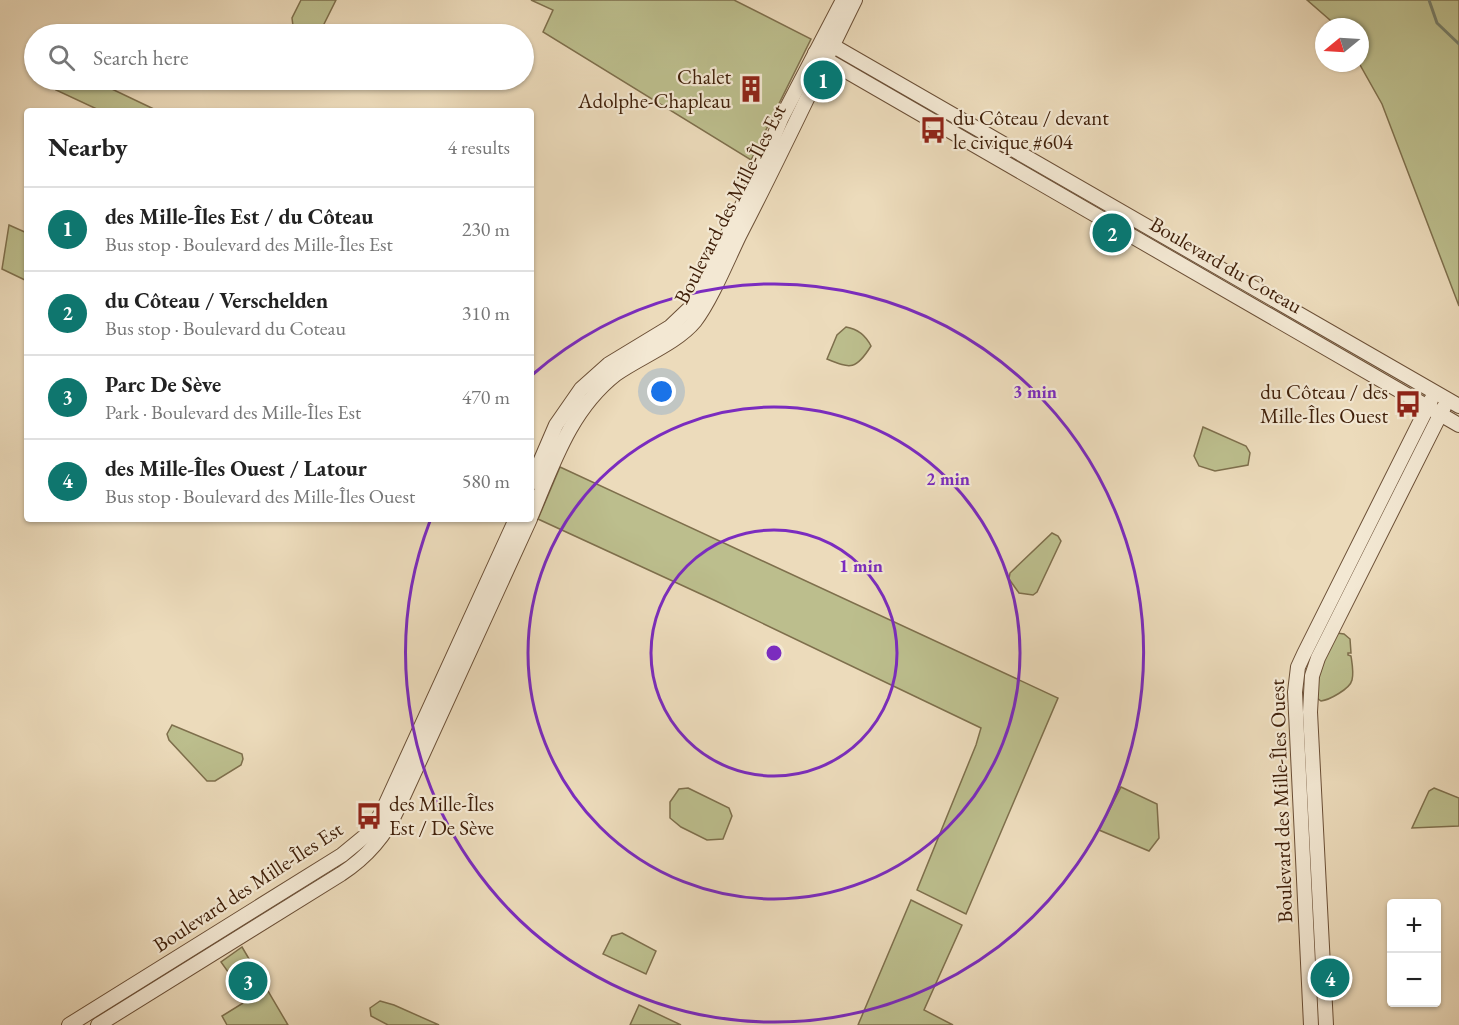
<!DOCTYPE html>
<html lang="en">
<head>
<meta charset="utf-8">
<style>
  :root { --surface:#fff; --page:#f2f2f2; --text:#222; --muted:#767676; --line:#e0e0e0; --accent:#0f766e }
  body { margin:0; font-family:"EB Garamond",serif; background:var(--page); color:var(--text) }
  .controls { position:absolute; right:18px; bottom:18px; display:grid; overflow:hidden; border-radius:6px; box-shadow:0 2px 4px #0004 }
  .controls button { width:54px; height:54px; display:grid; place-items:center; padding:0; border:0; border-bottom:2px solid var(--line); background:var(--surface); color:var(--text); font:30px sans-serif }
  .compass { position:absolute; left:1315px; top:18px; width:54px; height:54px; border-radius:50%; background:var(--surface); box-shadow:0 2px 4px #0004; rotate:252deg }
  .you { position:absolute; left:662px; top:392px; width:21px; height:21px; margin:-15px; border:4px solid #fff; border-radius:50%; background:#1a73e8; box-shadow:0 0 0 9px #1a73e833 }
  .badge { display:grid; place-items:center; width:39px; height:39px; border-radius:50%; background:var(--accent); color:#fff; font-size:20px; font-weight:700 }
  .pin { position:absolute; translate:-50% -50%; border:3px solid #fff; box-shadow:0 2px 6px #0006 }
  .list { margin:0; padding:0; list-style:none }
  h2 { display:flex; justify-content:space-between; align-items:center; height:78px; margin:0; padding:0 24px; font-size:26px }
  h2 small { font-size:20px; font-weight:400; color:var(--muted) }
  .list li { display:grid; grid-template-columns:39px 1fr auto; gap:18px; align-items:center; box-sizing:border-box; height:84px; padding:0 24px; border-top:2px solid var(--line) }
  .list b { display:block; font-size:22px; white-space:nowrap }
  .list p { margin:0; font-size:20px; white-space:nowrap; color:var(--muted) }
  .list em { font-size:20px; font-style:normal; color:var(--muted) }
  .icon { flex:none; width:33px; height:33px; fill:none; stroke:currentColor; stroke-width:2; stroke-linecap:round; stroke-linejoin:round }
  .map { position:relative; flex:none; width:1459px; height:1025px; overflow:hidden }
  .search { position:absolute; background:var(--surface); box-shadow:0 2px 4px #0004; left:24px; top:24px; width:510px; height:66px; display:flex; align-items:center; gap:15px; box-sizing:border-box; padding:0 21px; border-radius:33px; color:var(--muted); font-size:22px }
  .panel { position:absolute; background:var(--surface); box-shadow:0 2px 4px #0004; left:24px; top:108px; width:510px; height:414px; border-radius:6px }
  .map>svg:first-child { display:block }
  .green { fill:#bcbe8d; stroke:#7e6f4c; stroke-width:1.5 }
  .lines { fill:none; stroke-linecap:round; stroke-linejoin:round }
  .stream { stroke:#767e6a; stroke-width:3 }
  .tertiary-casing { stroke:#6b4f36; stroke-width:16 }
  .tertiary { stroke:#f3e8d3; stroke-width:14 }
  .ring { fill:none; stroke:#7b2cbf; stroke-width:3 }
  .labels { text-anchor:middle; stroke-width:4.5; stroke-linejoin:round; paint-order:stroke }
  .poi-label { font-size:21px; fill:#40200a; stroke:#f3e8d3; text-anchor:end }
  .street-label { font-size:21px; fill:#40200a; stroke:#f3e8d3 }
  .centre { fill:#7b2cbf; stroke:#f3e8d3; stroke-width:3 }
  .ring-label { font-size:18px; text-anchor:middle; font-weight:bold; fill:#7b2cbf; stroke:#f3e8d3; stroke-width:4.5; stroke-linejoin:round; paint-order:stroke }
</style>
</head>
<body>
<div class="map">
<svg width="1459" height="1025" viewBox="0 0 1459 1025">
  <rect width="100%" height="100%" fill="#ecdbbb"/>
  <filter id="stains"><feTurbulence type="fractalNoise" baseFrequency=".00333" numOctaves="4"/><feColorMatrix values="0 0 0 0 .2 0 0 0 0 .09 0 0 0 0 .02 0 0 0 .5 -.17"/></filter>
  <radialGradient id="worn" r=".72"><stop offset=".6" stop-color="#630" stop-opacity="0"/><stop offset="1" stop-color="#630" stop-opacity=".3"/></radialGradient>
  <g class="green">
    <path d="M301,0H336L323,26L314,34H303L293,26L292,18Z"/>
    <path d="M531,0H734L811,39L751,160L543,32L553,10Z"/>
    <path d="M1307,0H1459V306L1382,104L1359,63L1360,27H1338Z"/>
    <path d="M64,80H93L158,111H101L56,90Z"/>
    <path d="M9,225L27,233V281L2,269Z"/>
    <path d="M846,327C858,329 866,336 871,346C856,370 851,369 827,359L837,335Z"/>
    <path d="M1203,427L1246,446L1250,453L1248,465L1215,471L1199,466L1194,456Z"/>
    <path d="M560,467L1058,698L966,914L917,890L976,745L981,728L716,601L538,519Z"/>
    <path d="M1052,533L1058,536L1061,541L1037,592L1033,595L1019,593L1009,579L1010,573Z"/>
    <path d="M1337,633L1344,634L1350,639L1351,653H1348V655L1351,656C1352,663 1354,673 1352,680C1350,689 1329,700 1321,701L1317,698C1313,675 1327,653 1337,633Z"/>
    <path d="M172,725L242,754L243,759L241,765L215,781H207L169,740L167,734Z"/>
    <path d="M1121,787L1157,804L1159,838L1149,851L1099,830Z"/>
    <path d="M688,788L729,808L732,816L723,839L707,840L681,827L670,818V802L679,789Z"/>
    <path d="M1434,788L1459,798V826L1412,828L1429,791Z"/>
    <path d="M911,900L962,925L924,1010L953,1025H858Z"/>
    <path d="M622,933L656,951L646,974L603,954L612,936Z"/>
    <path d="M242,947L288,1025H227L222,1016L248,1000L221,962Z"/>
    <path d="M380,1001L394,1005L439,1025H388L371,1016L370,1008Z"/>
    <path d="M639,1005L681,1025H630Z"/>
  </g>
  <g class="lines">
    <path class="stream" d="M1429,0L1437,23L1459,44"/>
    <defs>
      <g id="tertiary">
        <path d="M823,40L1459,406"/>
        <path d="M815,53L1459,425"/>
        <path d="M531,483L556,425L581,389L609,364L670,327L691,307L760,170L781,119L843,0"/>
        <path d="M531,516C553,464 570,410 616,374C640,357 677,343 695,321C711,300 727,261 739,236C779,159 816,79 855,0"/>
        <path d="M69,1025L342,855L370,832L383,810L516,519"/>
        <path d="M98,1025L341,874C367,857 385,837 398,808L530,519"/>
        <path d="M1311,1025L1295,692L1298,667L1304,654L1431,400"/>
        <path d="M1326,1025L1310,712L1312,676L1318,658L1444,407"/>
      </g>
    </defs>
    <use href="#tertiary" class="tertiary-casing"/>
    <use href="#tertiary" class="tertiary"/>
  </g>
  <g class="ring">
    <circle cx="774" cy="653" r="123"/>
    <circle cx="774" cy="653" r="246"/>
    <path d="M532 375A369 369 0 1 1 430 521"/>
  </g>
  <defs>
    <symbol id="building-bare" viewBox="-9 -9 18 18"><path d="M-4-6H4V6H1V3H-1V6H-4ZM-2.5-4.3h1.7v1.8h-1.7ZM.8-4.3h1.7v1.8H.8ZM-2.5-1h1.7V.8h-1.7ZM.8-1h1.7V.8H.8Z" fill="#8f2418" stroke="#f3e8d3" stroke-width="2.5" paint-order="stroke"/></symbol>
    <symbol id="bus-bare" viewBox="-9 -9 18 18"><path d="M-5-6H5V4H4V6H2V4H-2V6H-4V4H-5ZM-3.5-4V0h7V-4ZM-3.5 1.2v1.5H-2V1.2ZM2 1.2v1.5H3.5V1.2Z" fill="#8f2418" stroke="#f3e8d3" stroke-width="2.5" paint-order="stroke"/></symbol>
  </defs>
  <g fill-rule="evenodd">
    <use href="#building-bare" x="732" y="70" width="38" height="38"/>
    <use href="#bus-bare" x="914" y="111" width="38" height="38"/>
    <use href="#bus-bare" x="1389" y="385" width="38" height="38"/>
    <use href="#bus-bare" x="350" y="797" width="38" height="38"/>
  </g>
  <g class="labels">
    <g class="poi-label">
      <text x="731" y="84">Chalet<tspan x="731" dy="24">Adolphe-Chapleau</tspan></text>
      <text x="953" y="125" text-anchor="start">du Côteau / devant<tspan x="953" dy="24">le civique #604</tspan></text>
      <text x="1388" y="399">du Côteau / des<tspan x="1388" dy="24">Mille-Îles Ouest</tspan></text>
      <text x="389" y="811" text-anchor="start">des Mille-Îles<tspan x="389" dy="24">Est / De Sève</tspan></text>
    </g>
    <g class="street-label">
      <text transform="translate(730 204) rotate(-63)" y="7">Boulevard des Mille-Îles Est</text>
      <text transform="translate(1226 265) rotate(30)" y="7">Boulevard du Coteau</text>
      <text transform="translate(1281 801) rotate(-92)" y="7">Boulevard des Mille-Îles Ouest</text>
      <text transform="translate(248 887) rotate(-33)" y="7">Boulevard des Mille-Îles Est</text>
    </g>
  </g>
  <circle cx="774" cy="653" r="9" class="centre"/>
  <g class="ring-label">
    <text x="1035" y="398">3 min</text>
    <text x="948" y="485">2 min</text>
    <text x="861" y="572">1 min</text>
  </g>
  <rect width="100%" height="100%" filter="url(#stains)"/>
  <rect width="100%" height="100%" fill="url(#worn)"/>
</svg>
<div class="controls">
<button>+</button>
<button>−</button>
</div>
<svg class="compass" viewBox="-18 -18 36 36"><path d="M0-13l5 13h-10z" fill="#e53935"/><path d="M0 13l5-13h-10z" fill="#767676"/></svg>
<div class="you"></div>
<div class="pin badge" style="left:823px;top:80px">1</div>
<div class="pin badge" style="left:1112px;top:233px">2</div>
<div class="pin badge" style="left:248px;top:981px">3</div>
<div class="pin badge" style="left:1330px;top:978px">4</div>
<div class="search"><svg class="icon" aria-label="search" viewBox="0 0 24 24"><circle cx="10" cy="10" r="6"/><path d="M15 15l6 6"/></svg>Search here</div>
<section class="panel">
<h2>Nearby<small>4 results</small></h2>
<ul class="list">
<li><span class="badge">1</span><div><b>des Mille-Îles Est / du Côteau</b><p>Bus stop · Boulevard des Mille-Îles Est</p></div><em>230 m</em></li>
<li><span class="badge">2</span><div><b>du Côteau / Verschelden</b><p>Bus stop · Boulevard du Coteau</p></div><em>310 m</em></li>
<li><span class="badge">3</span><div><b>Parc De Sève</b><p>Park · Boulevard des Mille-Îles Est</p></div><em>470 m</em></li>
<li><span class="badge">4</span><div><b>des Mille-Îles Ouest / Latour</b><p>Bus stop · Boulevard des Mille-Îles Ouest</p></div><em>580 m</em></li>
</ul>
</section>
</div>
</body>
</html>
